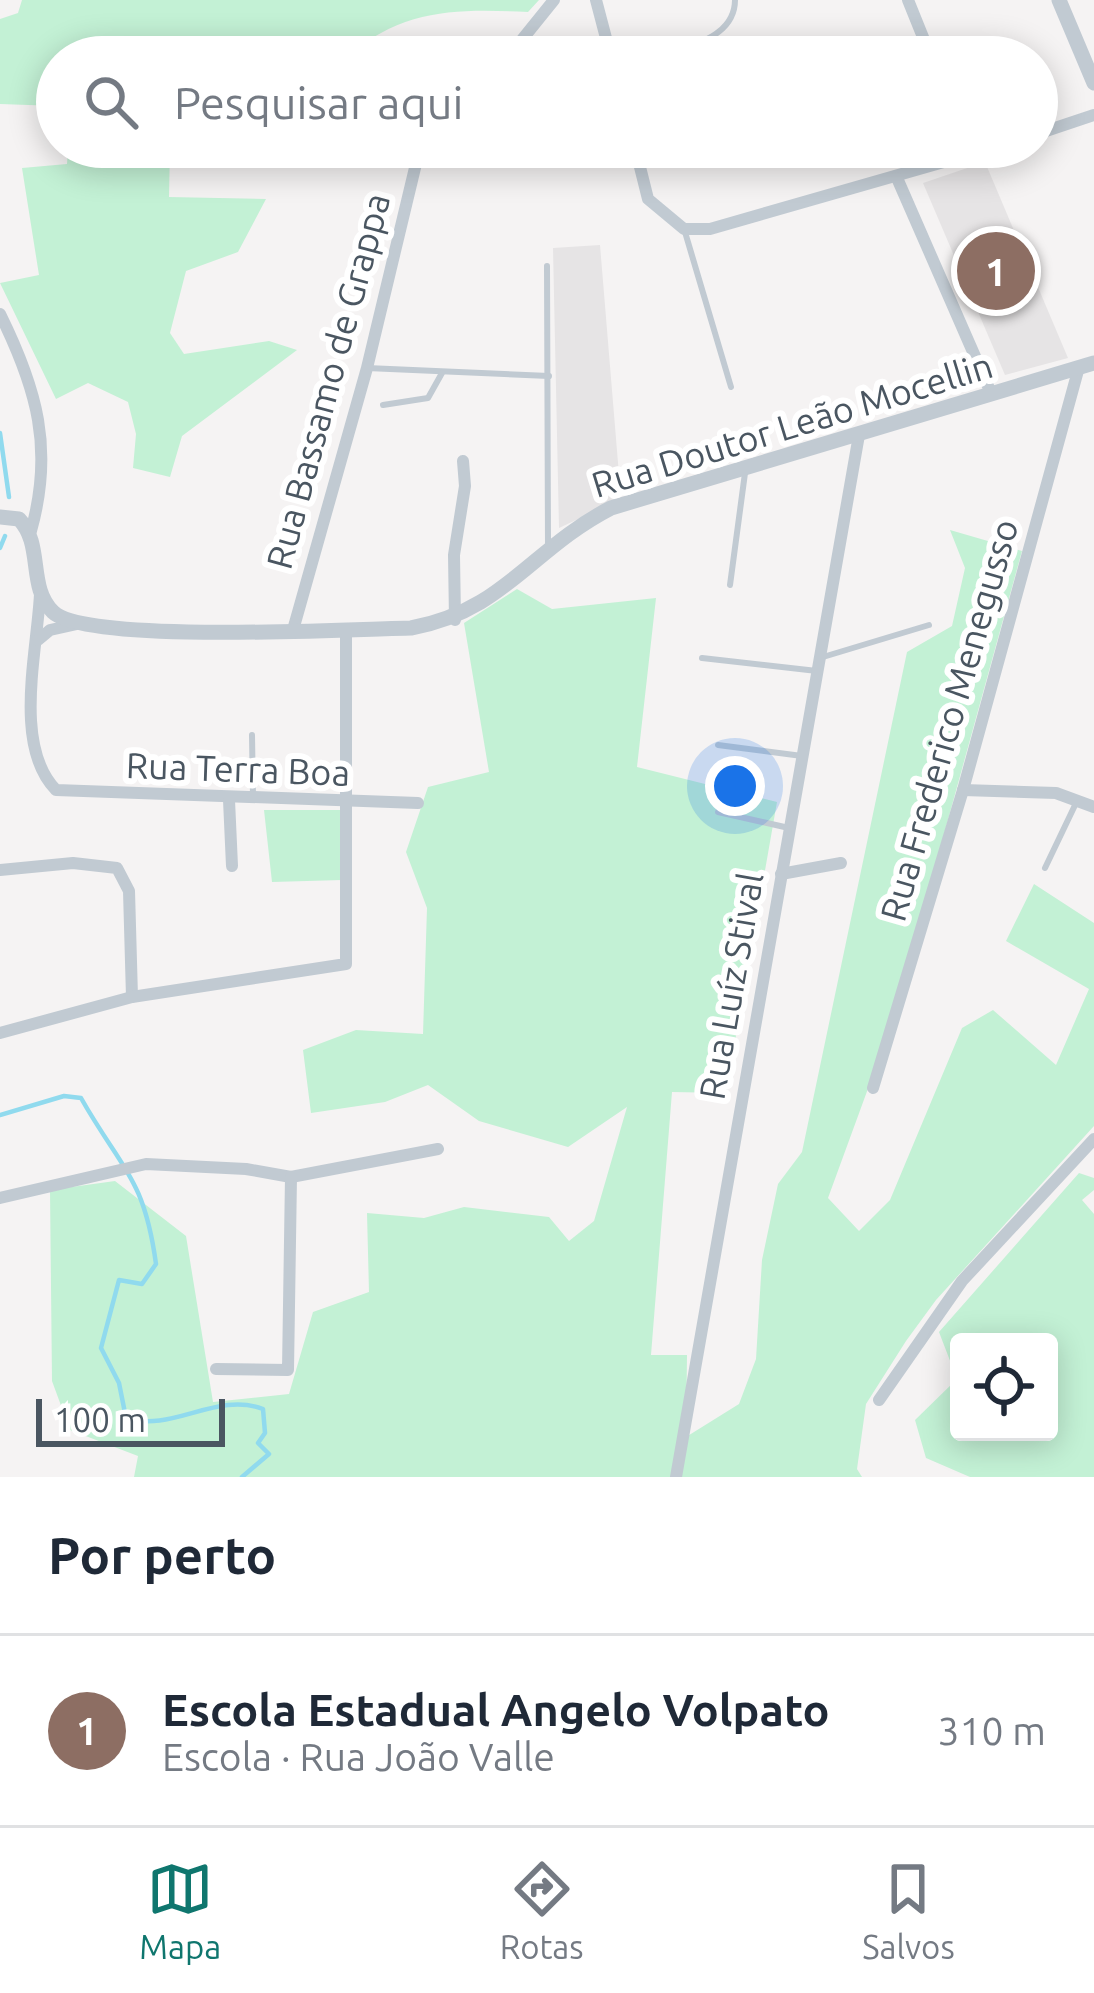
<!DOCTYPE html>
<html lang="pt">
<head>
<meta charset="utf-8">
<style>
  :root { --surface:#fff; --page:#f2f2f3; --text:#1f2937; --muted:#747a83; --line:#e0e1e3; --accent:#0f766e }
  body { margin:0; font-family:Ubuntu,sans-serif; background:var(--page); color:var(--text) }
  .controls { position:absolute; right:36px; bottom:36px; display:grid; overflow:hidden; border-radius:12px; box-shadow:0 6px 30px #0003 }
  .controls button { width:108px; height:108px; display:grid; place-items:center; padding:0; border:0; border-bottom:3px solid var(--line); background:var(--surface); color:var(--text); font:60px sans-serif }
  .scale { position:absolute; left:36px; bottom:30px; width:189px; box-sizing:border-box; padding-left:12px; border:6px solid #4a5661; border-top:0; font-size:33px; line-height:42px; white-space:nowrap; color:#4a5661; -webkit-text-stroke:9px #fff; paint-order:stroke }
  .you { position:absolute; left:735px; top:786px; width:42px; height:42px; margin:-30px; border:9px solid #fff; border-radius:50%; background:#1a73e8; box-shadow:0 0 0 18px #1a73e833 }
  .badge { display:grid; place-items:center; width:78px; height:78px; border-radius:50%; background:var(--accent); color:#fff; font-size:39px; font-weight:700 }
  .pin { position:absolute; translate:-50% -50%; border:6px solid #fff; box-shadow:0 3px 12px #0006 }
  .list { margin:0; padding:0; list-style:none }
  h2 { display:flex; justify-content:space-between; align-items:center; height:156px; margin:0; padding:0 48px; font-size:51px }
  h2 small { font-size:39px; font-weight:400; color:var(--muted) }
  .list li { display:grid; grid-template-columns:78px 1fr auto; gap:36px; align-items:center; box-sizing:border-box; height:192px; padding:0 48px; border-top:3px solid var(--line) }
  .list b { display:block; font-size:45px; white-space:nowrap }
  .list p { margin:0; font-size:39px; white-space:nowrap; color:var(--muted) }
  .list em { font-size:39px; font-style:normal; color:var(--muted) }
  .icon { flex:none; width:66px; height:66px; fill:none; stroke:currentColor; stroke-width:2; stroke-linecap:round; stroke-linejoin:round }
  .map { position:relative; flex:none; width:1094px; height:1477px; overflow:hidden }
  .search { position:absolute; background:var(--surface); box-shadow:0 6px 30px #0003; left:36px; right:36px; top:36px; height:132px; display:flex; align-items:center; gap:30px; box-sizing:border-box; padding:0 42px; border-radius:66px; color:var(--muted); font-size:45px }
  .sheet { height:348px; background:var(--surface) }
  nav { display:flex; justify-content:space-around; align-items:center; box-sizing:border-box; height:168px; border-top:3px solid var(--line); background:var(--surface); font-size:33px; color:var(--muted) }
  nav a { display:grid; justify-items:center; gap:6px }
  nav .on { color:var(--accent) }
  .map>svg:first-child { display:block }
  .education { fill:#e6e4e5 }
  .green { fill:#c3f1d5; fill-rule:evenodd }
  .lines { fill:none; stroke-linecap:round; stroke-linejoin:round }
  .stream { stroke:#90daee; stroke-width:4.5 }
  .service { stroke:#c1cad2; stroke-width:6 }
  .minor { stroke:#c1cad2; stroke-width:12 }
  .tertiary { stroke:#c1cad2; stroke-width:15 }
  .labels { text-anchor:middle; stroke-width:12; stroke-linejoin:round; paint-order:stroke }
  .street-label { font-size:36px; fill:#4a5661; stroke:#fff }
</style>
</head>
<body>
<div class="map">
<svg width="1094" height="1477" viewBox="0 0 1094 1477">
  <rect width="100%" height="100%" fill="#f5f3f3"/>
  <g class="education">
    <path d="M985,162L1068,358L1005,375L923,183Z"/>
    <path d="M600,245L621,499L559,528L553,248Z"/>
  </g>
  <g class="green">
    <path d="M22,0H539L528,12C456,9 405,8 346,57H57V106L0,104V19L18,13Z"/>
    <path d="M68,147H170L169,197L266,199L238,252L186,271L170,333L184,354L269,341L297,350L182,436L170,477L133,468L136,434L128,402L88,383L56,399L0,283L39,275L22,168L67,164Z"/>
    <path d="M950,530L1022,551L892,1023L828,1198L859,1231L890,1200L962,1028L993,1010L1056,1065L1089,989L1006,941L1034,884L1094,923V1126L936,1300L906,1341L866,1404L857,1469L862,1477H134L138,1456L70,1430L52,1381L50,1190L115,1181L186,1236L213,1402L289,1394L313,1312L369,1292L367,1213L424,1218L464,1207L549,1217L569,1241L594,1221L627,1107L568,1147L479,1121L428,1085L385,1102L311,1113L303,1050L356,1030L423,1034L427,908L406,852L428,787L489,772L464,623L517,589L552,609L656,598L637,767L777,802L726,1093L672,1092L651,1355H687L686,1437L739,1404L756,1359L762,1260L778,1184L802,1152L907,652L952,626L965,568Z"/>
    <path d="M264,810H342V880L272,882Z"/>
    <path d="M1079,1173L1094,1178V1190L1082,1200L1094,1214V1477H970L926,1458L915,1420L957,1379L939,1332ZM959,1342H1049V1432H959Z"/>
  </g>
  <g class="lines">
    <g class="stream">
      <path d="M0,433L9,497"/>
      <path d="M0,548L5,536"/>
      <path d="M0,1115L64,1096L81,1098C121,1169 144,1176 156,1264L142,1284L119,1280L101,1348L119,1383L126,1418C172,1433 217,1391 263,1409L265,1433L258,1443L269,1454L242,1477"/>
    </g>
    <g class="service">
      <path d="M668,57C695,44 735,35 735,0"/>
      <path d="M685,232L731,387"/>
      <path d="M547,266L548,546"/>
      <path d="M367,368L549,376"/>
      <path d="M383,405L428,398L442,373"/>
      <path d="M730,585L745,473"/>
      <path d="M823,657L929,625"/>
      <path d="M702,658L817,671"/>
      <path d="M252,735L253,797"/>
      <path d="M718,745L802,756"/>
      <path d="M718,812L789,828"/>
      <path d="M1045,868L1077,801"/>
    </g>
    <g class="minor">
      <path d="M596,0L611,57"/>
      <path d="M908,0L931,57"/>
      <path d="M508,57L554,0"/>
      <path d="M1037,134L1094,115"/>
      <path d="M635,147L648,199L684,229H710L996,147"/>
      <path d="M897,178L991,393"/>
      <path d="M0,314C37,389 54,449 31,531"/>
      <path d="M40,594C37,653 13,746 56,790L418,803"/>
      <path d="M455,620L454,555L465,486L463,461"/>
      <path d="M293,630L367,368L420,147"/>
      <path d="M38,640L50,630L77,624"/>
      <path d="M963,790L1056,793L1094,807"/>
      <path d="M229,800L232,866"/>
      <path d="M0,870L73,863L117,868L129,891L132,997"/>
      <path d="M781,874L841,863"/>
      <path d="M0,1033L132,997L346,964V629"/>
      <path d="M873,1088L963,790L1079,367"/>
      <path d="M0,1198L146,1164L246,1169L291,1177L438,1149"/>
      <path d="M216,1369L288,1370L291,1177"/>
      <path d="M879,1400L962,1281L1094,1139"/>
      <path d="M676,1477L859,435"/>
    </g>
    <g class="tertiary">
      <path d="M1059,0L1094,83"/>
      <path d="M0,517L19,519C44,545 27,587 53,612C87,644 352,629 411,628C504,611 531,549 611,508L1094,363"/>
    </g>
  </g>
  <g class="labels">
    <g class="street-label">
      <text transform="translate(328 381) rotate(-75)" y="13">Rua Bassamo de Grappa</text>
      <text transform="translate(792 425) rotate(-17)" y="13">Rua Doutor Leão Mocellin</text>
      <text transform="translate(949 720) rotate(-74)" y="13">Rua Frederico Menegusso</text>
      <text transform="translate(238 769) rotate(2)" y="13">Rua Terra Boa</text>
      <text transform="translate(731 986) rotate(-80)" y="13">Rua Luíz Stival</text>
    </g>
  </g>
</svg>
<div class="controls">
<button><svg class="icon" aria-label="locate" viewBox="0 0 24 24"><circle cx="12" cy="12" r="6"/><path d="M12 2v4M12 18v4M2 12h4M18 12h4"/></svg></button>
</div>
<div class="scale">100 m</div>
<div class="you"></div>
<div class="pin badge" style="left:996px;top:271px;background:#8d6e63">1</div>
<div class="search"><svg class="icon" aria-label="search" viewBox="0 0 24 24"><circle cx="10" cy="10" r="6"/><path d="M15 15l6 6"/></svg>Pesquisar aqui</div>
</div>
<section class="sheet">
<h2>Por perto<small></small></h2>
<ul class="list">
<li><span class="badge" style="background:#8d6e63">1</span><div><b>Escola Estadual Angelo Volpato</b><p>Escola · Rua João Valle</p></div><em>310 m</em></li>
</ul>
</section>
<nav>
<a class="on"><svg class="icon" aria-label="map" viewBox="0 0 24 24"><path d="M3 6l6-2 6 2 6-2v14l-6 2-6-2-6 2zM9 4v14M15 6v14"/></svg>Mapa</a>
<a><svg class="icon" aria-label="directions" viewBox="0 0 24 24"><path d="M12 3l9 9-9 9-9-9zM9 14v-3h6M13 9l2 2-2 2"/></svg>Rotas</a>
<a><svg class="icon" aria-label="saved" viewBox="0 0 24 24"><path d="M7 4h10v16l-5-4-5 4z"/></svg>Salvos</a>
</nav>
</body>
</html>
